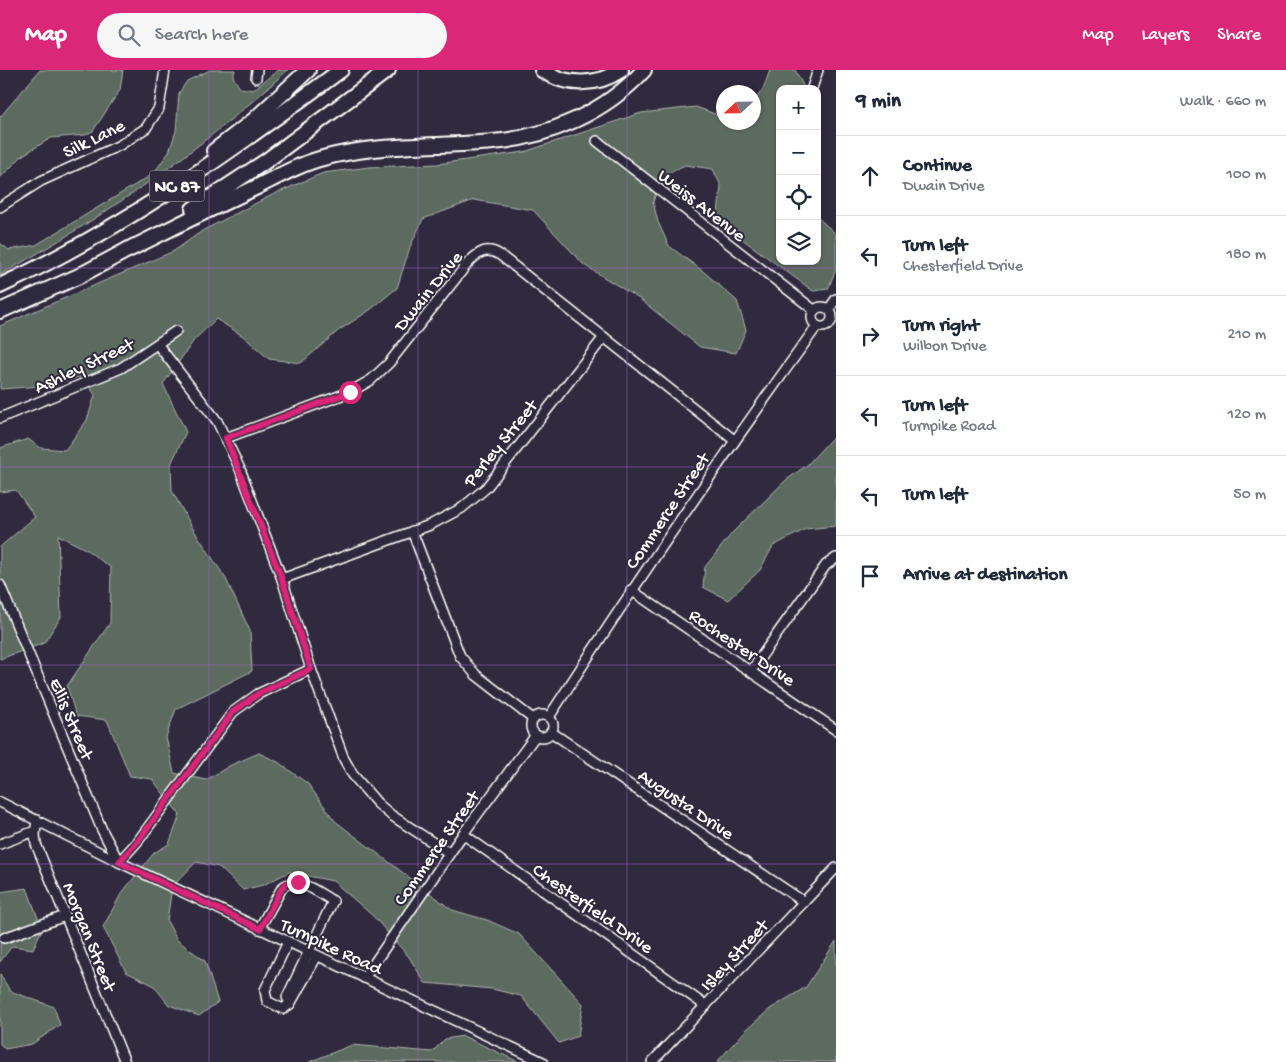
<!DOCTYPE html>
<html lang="en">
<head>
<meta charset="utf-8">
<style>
  :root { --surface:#fff; --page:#f6f6f7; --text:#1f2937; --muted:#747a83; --line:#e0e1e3; --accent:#db2777 }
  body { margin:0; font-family:"Gochi Hand",sans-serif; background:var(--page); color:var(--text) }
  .controls { position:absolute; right:15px; top:15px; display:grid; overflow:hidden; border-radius:10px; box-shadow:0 1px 4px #0004 }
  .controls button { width:45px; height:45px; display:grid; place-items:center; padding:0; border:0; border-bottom:1px solid var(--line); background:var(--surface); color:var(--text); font:25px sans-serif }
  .compass { position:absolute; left:716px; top:15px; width:45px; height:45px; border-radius:50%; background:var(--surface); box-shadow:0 1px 4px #0004; rotate:248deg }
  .stop { position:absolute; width:15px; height:15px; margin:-11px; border:4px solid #db2777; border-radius:50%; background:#fff }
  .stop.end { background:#db2777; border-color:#fff; box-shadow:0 1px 5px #0008 }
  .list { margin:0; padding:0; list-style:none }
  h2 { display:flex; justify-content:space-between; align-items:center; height:65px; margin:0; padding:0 20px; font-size:21px }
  h2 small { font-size:16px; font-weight:400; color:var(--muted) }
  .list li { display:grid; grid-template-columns:32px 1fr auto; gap:15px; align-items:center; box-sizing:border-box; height:80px; padding:0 20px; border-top:1px solid var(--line) }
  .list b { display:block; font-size:19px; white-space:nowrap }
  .list p { margin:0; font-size:16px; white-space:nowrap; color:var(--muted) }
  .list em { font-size:16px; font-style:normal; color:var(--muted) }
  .icon { flex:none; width:28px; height:28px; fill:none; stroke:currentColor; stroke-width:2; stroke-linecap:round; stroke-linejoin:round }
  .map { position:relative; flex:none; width:836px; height:992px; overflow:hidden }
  header { display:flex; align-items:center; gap:30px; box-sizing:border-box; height:70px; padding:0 25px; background:var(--accent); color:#fff }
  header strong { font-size:24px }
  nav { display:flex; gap:28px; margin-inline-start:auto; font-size:18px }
  .search { width:350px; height:45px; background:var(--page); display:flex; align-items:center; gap:12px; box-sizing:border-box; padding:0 18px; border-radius:28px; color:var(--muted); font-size:19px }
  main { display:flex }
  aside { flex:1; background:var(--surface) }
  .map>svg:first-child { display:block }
  .green { fill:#5d6a60; stroke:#aeb4b0 }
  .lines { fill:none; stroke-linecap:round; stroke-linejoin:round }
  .minor-casing { stroke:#fff; stroke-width:12 }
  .highway-casing { stroke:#fff; stroke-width:18 }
  .minor { stroke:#2f2a3d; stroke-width:9 }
  .highway { stroke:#2f2a3d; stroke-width:14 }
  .route { stroke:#db2777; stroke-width:6 }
  .grid { fill:none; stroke:#9c61cf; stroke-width:1; stroke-opacity:0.55 }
  .labels { text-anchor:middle; stroke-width:4; stroke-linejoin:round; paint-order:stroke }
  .shield { fill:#2f2a3d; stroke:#c1bfc5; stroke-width:1 }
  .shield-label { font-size:18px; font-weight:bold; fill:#fff }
  .street-label { font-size:19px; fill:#fff; stroke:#2f2a3d }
</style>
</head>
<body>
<header>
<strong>Map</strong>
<div class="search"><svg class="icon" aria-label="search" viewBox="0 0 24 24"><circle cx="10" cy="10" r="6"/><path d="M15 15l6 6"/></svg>Search here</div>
<nav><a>Map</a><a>Layers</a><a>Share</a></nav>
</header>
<main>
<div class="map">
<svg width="836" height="992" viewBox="0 0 836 992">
  <rect width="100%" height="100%" fill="#2f2a3d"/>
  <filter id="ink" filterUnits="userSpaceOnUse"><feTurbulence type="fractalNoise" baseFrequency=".02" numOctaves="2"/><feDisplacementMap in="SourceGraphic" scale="10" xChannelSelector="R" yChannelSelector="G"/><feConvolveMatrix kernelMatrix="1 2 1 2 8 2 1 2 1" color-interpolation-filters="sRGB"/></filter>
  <g filter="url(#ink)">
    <g class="green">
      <path d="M40,0H123L120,20L93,61L85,65L51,68L23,85L0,108V47Z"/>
      <path d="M210,0H235L233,7L240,18L253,20L278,0H288C197,83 107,145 0,205V173L9,180L36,175L153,104L169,82L176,61L179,23L187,11Z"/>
      <path d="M770,0H795L805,19H780V191H817V147L836,164V199L828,219L813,221L723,155L718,144L721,116L713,99L685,95L662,106L653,132L658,152L669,176L704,202L737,231L746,260L736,283L700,277L641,230L584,195L533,140L474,130L423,149L410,177L397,218L370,240L338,261L301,293L269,289L243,266L216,249L195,269L163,314L186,362L171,394L172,421L192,457L226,509L250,561L252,601L176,639L166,667L174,703L206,710L231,695L259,683L278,692L308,714L335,751L452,840L487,850L519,864L583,934L578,966L559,973L521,926L492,919L425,913L409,887L373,846L333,811L289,802L263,815L243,820L219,797L196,792L172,817L167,851L177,870L205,891L218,932L199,946L169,935L153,915L126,902L103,857L121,824L154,783L169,774L180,745L152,709L130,706L107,650L76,646L67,616L110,553L111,498L87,480L58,465L61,547L44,573L0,589V477L35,447L16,420L0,422V378L28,369L41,378L65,380L87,350L95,325L83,306L42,316L0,319V256L174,181L202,161L272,125L323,103L369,97L437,94L524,82L641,43L696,37L723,47L724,52H754V32L764,17Z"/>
      <path d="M836,367V456L806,459L773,476L760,500L728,530L703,517L705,497L733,462L785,411L807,395L831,369Z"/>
      <path d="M27,818L42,859L33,879L12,876L0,892V822Z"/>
      <path d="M836,871V992H717L746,960L770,939L806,917Z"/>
      <path d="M0,904L10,921L54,937L60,955L32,974L5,979L0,974Z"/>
      <path d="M463,966L519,992H309L352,975L432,982L445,969Z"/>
    </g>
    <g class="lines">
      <defs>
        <g id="minor">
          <path d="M256,8L257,0"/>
          <path d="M812,18L818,0"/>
          <path d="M597,71L814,240"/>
          <path d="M0,137L41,111L120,75L146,58L159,38L165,0"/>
          <circle cx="822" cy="247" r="10"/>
          <path d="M829,239L836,229"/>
          <path d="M158,275L217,351L240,399L282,509L311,599L344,689L353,705L377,733L391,745L449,783"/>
          <path d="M0,348L121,298L176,261"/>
          <path d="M226,368L350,322L371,310L389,293L468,193C478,183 486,176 500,185L734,370"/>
          <path d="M412,461L460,586L476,605L533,649"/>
          <path d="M282,509L430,455L462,438L486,418L604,267"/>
          <path d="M0,515L102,760L119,792L138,771L233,642L258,624L311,599"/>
          <path d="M631,520L836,660"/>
          <path d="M751,601L826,495L836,488"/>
          <circle cx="542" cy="656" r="11"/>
          <path d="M549,647C635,514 724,384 817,256"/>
          <path d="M551,662L804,832"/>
          <path d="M0,732L119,792L543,992"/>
          <path d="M37,750L35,764L36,774L125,992"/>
          <path d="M463,764L706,936"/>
          <path d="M0,774L35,761"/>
          <path d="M259,859L282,818C297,804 318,823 333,831L287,927L290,934"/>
          <path d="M4,868L65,846"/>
          <path d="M288,872L265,920L267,931L283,939L290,934L317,886"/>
          <path d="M364,908L463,764L536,665"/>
          <path d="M652,992L836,798"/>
        </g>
        <g id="highway">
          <path d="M542,0C567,17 597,16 621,0"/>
          <path d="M214,81L254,50L308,0"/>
          <path d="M193,139L266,91L388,0"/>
          <path d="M128,180C171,158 214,137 257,117C279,106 300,94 323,88C379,73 436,77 493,72C549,67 606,42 644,0"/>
          <path d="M0,216C123,159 233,80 341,0"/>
          <path d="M0,241L79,206L135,176"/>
        </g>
      </defs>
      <use href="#minor" class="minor-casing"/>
      <use href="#highway" class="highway-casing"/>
      <use href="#minor" class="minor"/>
      <use href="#highway" class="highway"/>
    </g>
  </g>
  <g class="lines" filter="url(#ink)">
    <path class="route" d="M298,812L287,813L282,818L260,859L119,792L138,771L233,642L258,624L311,599L282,509L226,368L350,322"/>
  </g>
  <path class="grid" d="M209,0V992M418,0V992M627,0V992M0,198H836M0,397H836M0,595H836M0,794H836"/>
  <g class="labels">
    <rect class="shield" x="149.5" y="100.5" width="55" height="31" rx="4"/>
    <g class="shield-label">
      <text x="177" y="122">NC 87</text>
    </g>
    <g class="street-label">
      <text transform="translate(93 67) rotate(-26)" y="7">Silk Lane</text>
      <text transform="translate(703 134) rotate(38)" y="7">Weiss Avenue</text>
      <text transform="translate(427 220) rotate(-51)" y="7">Dwain Drive</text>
      <text transform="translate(83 294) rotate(-25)" y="7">Ashley Street</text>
      <text transform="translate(499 372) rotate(-51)" y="7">Perley Street</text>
      <text transform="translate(666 440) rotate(-56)" y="7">Commerce Street</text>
      <text transform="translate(743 576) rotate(34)" y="7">Rochester Drive</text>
      <text transform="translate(73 648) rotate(67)" y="7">Ellis Street</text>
      <text transform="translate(687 733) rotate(34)" y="7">Augusta Drive</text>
      <text transform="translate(435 777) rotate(-55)" y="7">Commerce Street</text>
      <text transform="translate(594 837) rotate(35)" y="7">Chesterfield Drive</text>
      <text transform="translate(91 866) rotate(68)" y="7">Morgan Street</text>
      <text transform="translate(332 875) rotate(25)" y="7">Turnpike Road</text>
      <text transform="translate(733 884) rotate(-47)" y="7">Isley Street</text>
    </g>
  </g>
</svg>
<div class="controls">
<button>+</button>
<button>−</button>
<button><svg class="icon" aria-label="locate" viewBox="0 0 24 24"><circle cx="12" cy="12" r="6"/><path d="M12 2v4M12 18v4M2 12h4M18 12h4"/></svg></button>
<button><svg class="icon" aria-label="layers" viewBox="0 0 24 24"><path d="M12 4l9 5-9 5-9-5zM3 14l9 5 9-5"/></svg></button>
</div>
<svg class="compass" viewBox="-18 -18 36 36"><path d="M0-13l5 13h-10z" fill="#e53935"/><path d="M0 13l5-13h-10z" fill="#747a83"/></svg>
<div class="stop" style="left:350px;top:322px"></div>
<div class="stop end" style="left:298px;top:812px"></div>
</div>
<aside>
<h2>9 min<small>Walk · 660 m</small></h2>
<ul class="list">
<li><svg class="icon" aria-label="ahead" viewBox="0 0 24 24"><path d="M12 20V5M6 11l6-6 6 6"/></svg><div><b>Continue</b><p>Dwain Drive</p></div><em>100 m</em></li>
<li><svg class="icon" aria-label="left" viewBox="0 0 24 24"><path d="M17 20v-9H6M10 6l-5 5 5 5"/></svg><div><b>Turn left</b><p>Chesterfield Drive</p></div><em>180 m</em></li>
<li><svg class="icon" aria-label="right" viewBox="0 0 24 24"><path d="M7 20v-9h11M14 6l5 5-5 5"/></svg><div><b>Turn right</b><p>Wilbon Drive</p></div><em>210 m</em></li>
<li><svg class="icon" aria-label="left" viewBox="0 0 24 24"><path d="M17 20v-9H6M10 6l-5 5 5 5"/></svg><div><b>Turn left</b><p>Turnpike Road</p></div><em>120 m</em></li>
<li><svg class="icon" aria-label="left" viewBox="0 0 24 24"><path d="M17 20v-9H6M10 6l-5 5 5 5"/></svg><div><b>Turn left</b></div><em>50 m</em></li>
<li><svg class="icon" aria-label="arrive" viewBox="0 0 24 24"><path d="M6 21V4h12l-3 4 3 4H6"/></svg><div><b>Arrive at destination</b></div></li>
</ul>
</aside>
</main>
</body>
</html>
